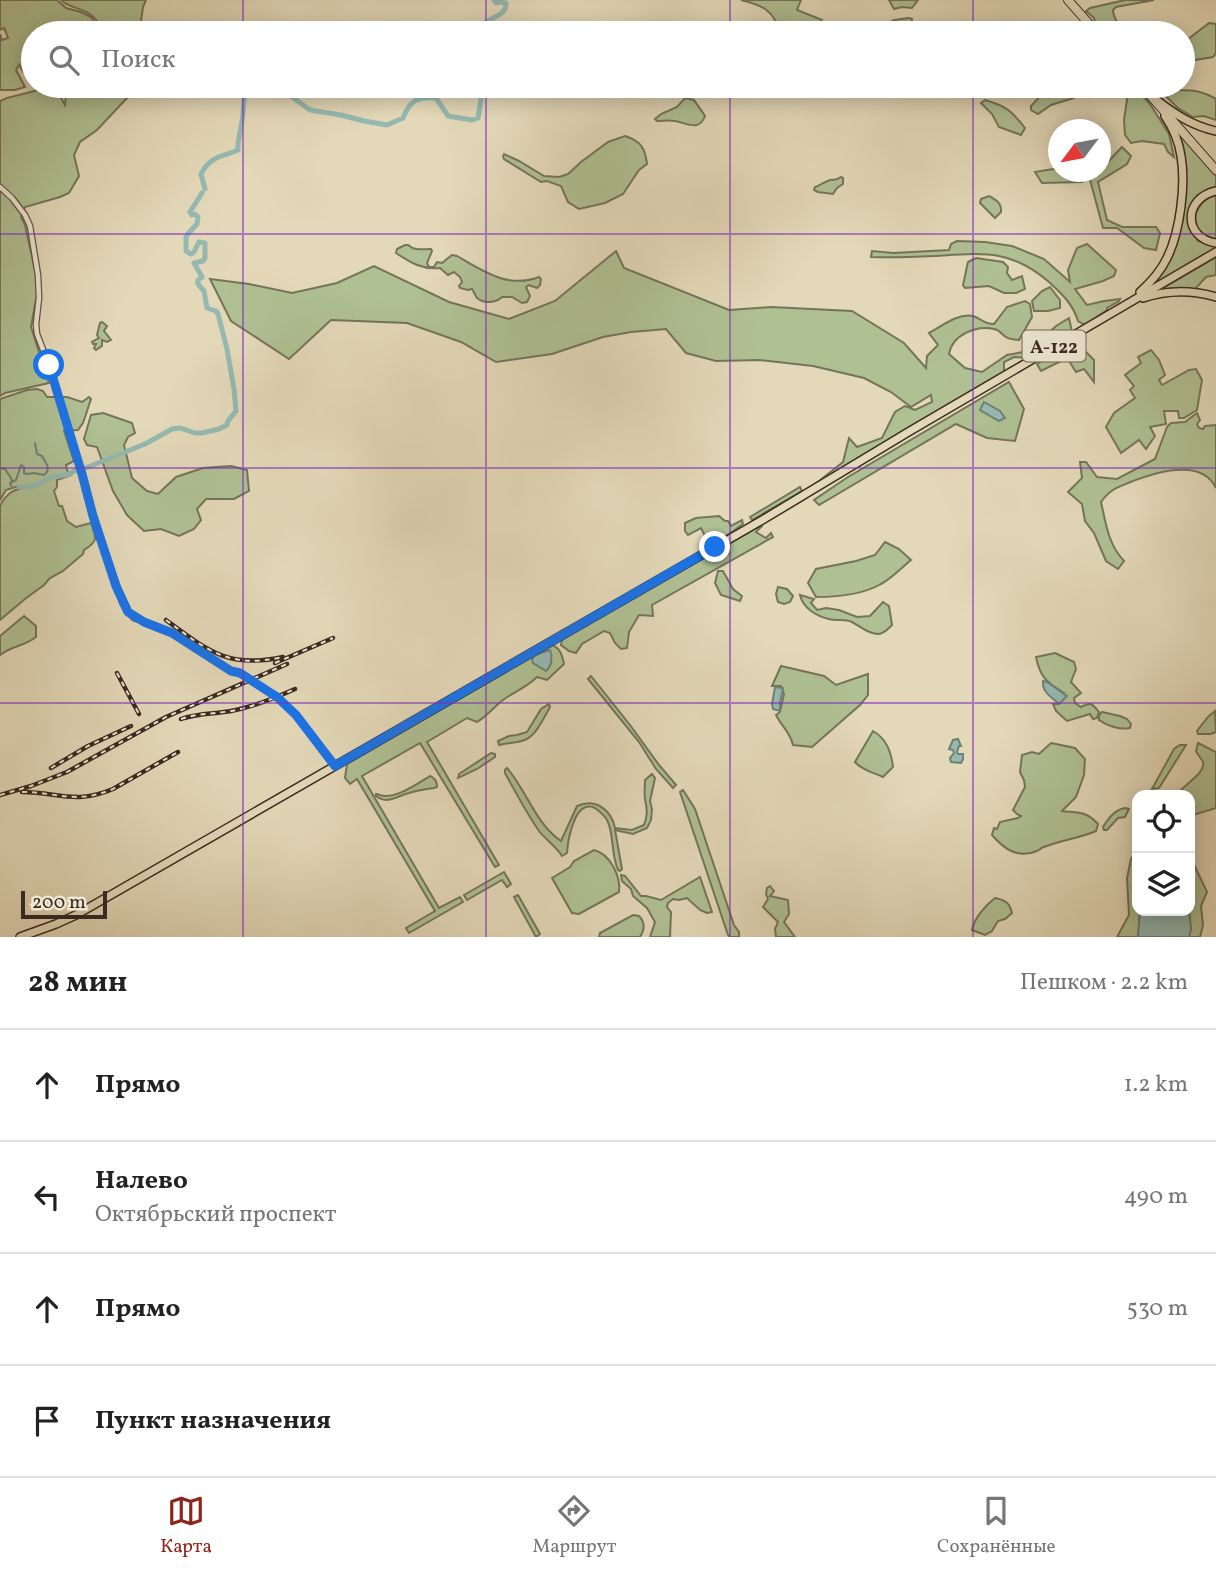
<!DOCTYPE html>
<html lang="ru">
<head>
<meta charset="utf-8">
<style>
  :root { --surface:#fff; --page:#f2f2f2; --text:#222; --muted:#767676; --line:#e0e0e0; --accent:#8f2418 }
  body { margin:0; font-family:Vollkorn,serif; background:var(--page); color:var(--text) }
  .controls { position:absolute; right:21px; bottom:21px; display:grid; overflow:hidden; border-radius:14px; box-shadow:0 4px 18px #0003 }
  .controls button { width:63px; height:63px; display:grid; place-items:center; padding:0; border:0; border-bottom:2px solid var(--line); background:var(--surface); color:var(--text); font:35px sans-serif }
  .compass { position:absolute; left:1048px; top:119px; width:63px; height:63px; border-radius:50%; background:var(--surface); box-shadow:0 4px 18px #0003; rotate:238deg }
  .scale { position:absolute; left:21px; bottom:18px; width:86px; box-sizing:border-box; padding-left:7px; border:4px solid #3a2a21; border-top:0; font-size:19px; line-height:24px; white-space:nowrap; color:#3a2a21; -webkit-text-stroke:5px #ede6d1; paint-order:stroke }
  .stop { position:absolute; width:21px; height:21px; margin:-16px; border:5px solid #1a73e8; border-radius:50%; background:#fff }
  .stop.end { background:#1a73e8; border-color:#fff; box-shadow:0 2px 7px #0008 }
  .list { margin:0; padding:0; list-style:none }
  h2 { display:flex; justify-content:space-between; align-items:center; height:91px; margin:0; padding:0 28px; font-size:30px }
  h2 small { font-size:23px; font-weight:400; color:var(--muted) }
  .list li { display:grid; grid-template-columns:46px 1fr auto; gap:21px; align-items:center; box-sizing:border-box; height:112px; padding:0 28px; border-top:2px solid var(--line) }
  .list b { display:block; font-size:26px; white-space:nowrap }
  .list p { margin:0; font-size:23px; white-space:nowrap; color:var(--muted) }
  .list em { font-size:23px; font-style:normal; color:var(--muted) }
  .icon { flex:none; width:38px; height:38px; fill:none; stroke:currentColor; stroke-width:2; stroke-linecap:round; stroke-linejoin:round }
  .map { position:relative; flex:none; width:1216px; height:937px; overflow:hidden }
  .search { position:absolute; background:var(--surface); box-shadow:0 4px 18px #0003; left:21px; right:21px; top:21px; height:77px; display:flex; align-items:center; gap:18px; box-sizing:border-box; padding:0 24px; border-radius:38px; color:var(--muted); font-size:26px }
  .sheet { height:539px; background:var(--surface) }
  nav { display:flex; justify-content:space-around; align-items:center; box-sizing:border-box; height:98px; border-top:2px solid var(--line); background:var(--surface); font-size:19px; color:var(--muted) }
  nav a { display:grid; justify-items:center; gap:4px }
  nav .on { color:var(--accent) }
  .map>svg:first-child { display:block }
  .green { fill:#afc093; stroke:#74755a; stroke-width:2 }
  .water { fill:#95b9b1; stroke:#718077; stroke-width:2 }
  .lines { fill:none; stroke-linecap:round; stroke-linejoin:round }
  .stream { stroke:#718077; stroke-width:2 }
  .river { stroke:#95b9b1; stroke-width:5 }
  .tertiary-casing { stroke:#645647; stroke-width:7 }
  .primary-casing { stroke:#3a2a21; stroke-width:10 }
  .trunk-casing { stroke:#3a2a21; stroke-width:10 }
  .tertiary { stroke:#ede6d1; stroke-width:4.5 }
  .primary { stroke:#e3d8b8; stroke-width:7 }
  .trunk { stroke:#e3d8b8; stroke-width:8 }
  .rail-casing { stroke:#3a2a21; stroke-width:4.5 }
  .rail { stroke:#ede6d1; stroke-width:2; stroke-dasharray:5; stroke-linecap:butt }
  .route { stroke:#1a73e8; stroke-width:9 }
  .grid { fill:none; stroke:#7b2cbf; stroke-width:2; stroke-opacity:0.55 }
  .labels { text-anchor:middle; stroke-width:5; stroke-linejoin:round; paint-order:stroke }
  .shield { fill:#ede6d1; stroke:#706256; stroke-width:2 }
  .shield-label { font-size:19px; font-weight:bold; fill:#3a2a21 }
</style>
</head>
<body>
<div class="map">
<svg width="1216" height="937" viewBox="0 0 1216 937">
  <rect width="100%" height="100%" fill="#e3d8b8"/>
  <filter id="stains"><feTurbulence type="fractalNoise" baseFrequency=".00286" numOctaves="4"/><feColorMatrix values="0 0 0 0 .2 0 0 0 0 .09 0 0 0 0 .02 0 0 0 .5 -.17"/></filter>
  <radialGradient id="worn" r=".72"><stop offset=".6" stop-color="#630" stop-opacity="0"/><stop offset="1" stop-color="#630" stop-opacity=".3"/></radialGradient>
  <g class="green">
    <path d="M0,0H57L66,8L81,12L91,17L102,33H81L82,28H51L54,33H33V75L26,76L19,65L16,70L25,87L15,90H0V34L2,40L8,38L4,28L0,30Z"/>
    <path d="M61,0H146L143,7L141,21L135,33H105C101,27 97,19 91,15C82,7 70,9 61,0Z"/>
    <path d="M741,0H801L797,10L822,20L812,33H780C774,10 762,5 741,0Z"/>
    <path d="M889,0H918L912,8L902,7L894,9Z"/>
    <path d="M1125,0H1154L1116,7L1113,10C1113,19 1121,25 1121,33C1112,33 1108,30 1102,30L1101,26L1095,22L1094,18L1086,11L1090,8Z"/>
    <path d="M909,18L912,19L911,25L907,33H879L880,28L894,20Z"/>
    <path d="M1209,23L1216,24V53L1213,57L1183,62V43Z"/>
    <path d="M86,86H125L128,97L97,130L80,142L74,155L79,176L69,193L60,197L25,207L21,217L25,225L36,275L37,294L31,327L49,383L5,393L0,396V101L7,98L50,87L56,89L65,105L66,94Z"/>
    <path d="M1063,86H1071L1077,92L1074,98L1051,105L1038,114L1031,110V106C1036,101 1041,93 1048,91C1054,89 1057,91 1063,86Z"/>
    <path d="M1125,86H1134L1150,104L1169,134L1174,157L1168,152L1164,144L1142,141L1131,143L1125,135L1124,120L1127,100Z"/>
    <path d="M1155,86H1175L1177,90C1192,90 1203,91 1216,99V120L1204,116L1193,117L1178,108Z"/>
    <path d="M685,98L694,100L705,116C699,132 687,123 675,121C669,120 663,121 657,121L655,119L661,114L677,107Z"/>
    <path d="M985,100C1006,106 1012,111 1025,128L1021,135L999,127L992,114L981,103Z"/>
    <path d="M1177,131L1216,176V189L1197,197L1192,231L1198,241L1216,246V248L1152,286L1168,261L1185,188Z"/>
    <path d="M625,136C641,141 645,148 647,164L639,170L623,194L605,203L579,209L568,202L561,186L547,181L541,182L504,159L503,156L504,154L519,161L544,176L559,177L568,174L581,162L608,142Z"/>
    <path d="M1122,147L1131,156L1127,164L1098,182L1107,220L1122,227H1156L1160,233L1156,250L1144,248L1117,228H1103L1089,176L1096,172H1100L1101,169Z"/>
    <path d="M1053,169L1067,173H1086L1087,178L1082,182L1042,183L1035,172Z"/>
    <path d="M841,177L843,178V184L837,188L833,194L818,192L814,190L815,187C818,186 829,180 830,180C836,179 836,181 841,177Z"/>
    <path d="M989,196C996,200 1002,203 1001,212L995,218L980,203L981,199Z"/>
    <path d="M1211,196H1216V239C1189,233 1189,210 1211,196Z"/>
    <path d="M957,241L985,242L1012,246L1044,259L1070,282L1068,270L1077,248L1087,244L1116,270L1114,276L1103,281L1075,289L1087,305L1104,301L1120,299L1119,301L1107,308V310L1085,325L1078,321C1073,304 1061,293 1049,282C1011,249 983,253 936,256C914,257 893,258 871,257L872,251L893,253L949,250L951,244Z"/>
    <path d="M405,245H408C414,251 423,249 431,249L432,251L427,263L429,267H434L437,262L442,263L452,255L457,256C483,271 508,289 539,277L541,279L540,285L537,288L529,285L526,287L530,296L527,302L522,303L512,297H502C496,303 484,304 477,298C475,295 474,292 472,289L468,290L460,288L459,286L462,282L460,277L454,272L448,275L440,268C423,270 411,263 396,253L397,249Z"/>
    <path d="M616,251L624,268L729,310L771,307L852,311L904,343L926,368L927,356L938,345L929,333C942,326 958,313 973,316C982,319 983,324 994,324L1007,307L1025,301L1030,304L1032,317L1019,340C1015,339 1011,340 1008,338C1002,336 1001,330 994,329C976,325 952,335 949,354L965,368L982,372L1007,355L1023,352L1036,344L1056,326L1069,318L1072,332L1029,358L1014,357L1004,362V372L809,489L843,462L849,438L857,447L882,438L895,412L905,406L915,410L932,402L931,395L911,407L891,392L864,378L813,366L760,360L716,361L686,353L666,329L631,332L603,337L552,354L496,362L461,342L407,323L331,320L289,359L231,321L210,279L249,284L292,293L337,283L374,266L449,302L509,319L555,301Z"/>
    <path d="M1216,257V275L1206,277L1195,289L1162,290L1165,287Z"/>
    <path d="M976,258L1003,262L1008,267L1007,273L1012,280L1022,276L1025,289L1016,293H1004L989,286L965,288L963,285L968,262Z"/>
    <path d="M1050,287L1060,300V308L1048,311H1034L1032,301L1042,291Z"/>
    <path d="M102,322L107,326L104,331L111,340L107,342L102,340V346L96,350L94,348L96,344H93L92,342L99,338L97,335L100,323Z"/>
    <path d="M1082,338L1085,351L1094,360V382L1084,369L1076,372L1067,358L1041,371L1037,364Z"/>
    <path d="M1151,350L1159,360L1165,375L1159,380L1162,385L1189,370L1196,369L1202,380L1197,410L1184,418H1179L1178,411H1164L1166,424L1150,427L1155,436L1146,449L1139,440L1121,453L1106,427L1114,413L1135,398L1130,390L1134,386L1125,375L1141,363L1138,357Z"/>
    <path d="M1009,382L1024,409L1015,441L987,438L956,424L819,505L814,500L848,477Z"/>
    <path d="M37,389L43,391L47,397H67L82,402L89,397L91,399L83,423L78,430L64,431L74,461L66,465L67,470L71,475L57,480V487L54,491L59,506H62L67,521L76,527L91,523C96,538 99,541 84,550L83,554L63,571L50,578L44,585L25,599L0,620V506C5,496 11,490 23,488L19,486L6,490L0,500V399L27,390Z"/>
    <path d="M103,413L132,423L135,433L128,437L124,445L132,478L147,491L158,494L176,477L203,468L231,466L247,470L249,491L234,499H206L197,509L201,520L194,529L179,536L161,529L144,531L127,515L113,491L97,447L87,445L84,439L91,415Z"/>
    <path d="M1197,413L1200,420L1197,424L1199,428L1203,429L1205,426L1216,425V488C1201,457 1153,473 1128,483C1123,485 1117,487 1113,490C1108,493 1104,498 1101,502C1106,524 1108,544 1124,561L1118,569L1106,561L1094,533L1085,521L1082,504L1068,492L1082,478L1080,462H1086L1097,477L1117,479L1155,459L1167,427L1171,423L1185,422Z"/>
    <path d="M800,487L802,491L752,520L750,517Z"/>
    <path d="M719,516L725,521H728L731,526L742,520L743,524C735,529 716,547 707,538C704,536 703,531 701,528L688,535L685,531V523L696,518Z"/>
    <path d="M758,527H761L756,532L766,538L771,533L773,537L652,605L653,616L639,615L629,632L627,648L621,649L615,643L610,633L604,631L582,644L576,653L569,651L561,645L562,639Z"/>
    <path d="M885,542L899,549L911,560C901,568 892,578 881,584C862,595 837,597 816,597L808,583L816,569L856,561L875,555Z"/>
    <path d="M718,571H723L733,589L742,596L740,601L721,595L715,583Z"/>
    <path d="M778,587L787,589L793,596L790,602L784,604L778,602L776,594Z"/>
    <path d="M800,595L814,599L811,603L817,610L826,608L839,610L857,617L870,616L883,602L889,606L892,625C888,629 884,634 878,634C868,634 860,626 852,622C845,619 837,621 829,619C816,616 803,608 800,595Z"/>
    <path d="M24,616L36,626V637C23,647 13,645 0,655V636Z"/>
    <path d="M552,645C561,649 562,655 564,664L547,680L537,677C526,688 515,691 503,700C494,707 486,717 477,722L467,718L427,742L499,865L495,867L420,743L362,776L439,908L460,897L463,902L409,933L406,928L435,911L357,779L350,784L345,778L347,764Z"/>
    <path d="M1055,653L1074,662L1076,669L1071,682L1081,693L1074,698L1075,703L1081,707C1091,702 1092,703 1099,712L1097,718L1093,719L1090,714L1067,721L1056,711L1053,704H1059L1064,693C1047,683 1040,677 1036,657Z"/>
    <path d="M781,666L824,676L836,685L868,674V695L860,705L812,747L793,745C790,732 782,727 776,715L780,712L784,694L781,686H772Z"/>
    <path d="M591,676L630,725L659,765L676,785L673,788L656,769L639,742L588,679Z"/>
    <path d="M549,704L550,707L548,711C541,722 535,738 522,741C514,743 507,743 499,745L498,741L509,736L517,735L527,732L541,709Z"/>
    <path d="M1215,711L1216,732L1211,734H1198L1197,731L1208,717Z"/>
    <path d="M1102,712L1120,716L1127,719L1131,724L1130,728C1120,730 1107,726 1099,720V715Z"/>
    <path d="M873,731C887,739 891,752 893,767L883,777C873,772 863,771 855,762Z"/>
    <path d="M1051,743L1075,748L1085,759L1084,775L1076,797L1062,811C1079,813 1086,811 1098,824L1096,831C1080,838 1063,840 1047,846C1036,849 1047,846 1037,851C1018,859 1004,849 992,835L994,828L997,829L1000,822L1018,818L1021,816L1017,814L1013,810L1025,787L1024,780L1020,772L1022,755L1032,752L1039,754Z"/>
    <path d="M1198,743L1216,752V808L1190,816V795H1177C1182,785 1206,774 1203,762C1203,761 1196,752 1196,751Z"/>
    <path d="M1180,745H1186L1159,788L1152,789L1174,749Z"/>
    <path d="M491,753L495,754V757L477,769L458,778L459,774Z"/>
    <path d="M507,768C527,791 535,823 561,841L577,806C595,798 611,809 615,828L632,830L644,825C648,815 647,809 645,799C644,793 645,786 645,780L652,774L655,778L650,801L652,809L651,820L647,828L633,834L615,830L622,869L620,871L618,870C611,855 614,832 607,820C605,816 599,811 595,808C575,798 568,839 567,853L562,856C556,846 546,840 539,831C527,814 515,791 505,773V770Z"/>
    <path d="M430,776C435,778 437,781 437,787L434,788C426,789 417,790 409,793C397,796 387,805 376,796V794H377C392,802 417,784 430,776Z"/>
    <path d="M683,790L695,809L734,925L739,932V937H730L728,935L680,792Z"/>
    <path d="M1125,808L1129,809L1125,817L1118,818L1107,830H1104L1103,827C1109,818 1114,810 1125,808Z"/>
    <path d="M594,850C610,854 621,876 619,892L579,914L572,913L552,878L570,867L574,861Z"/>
    <path d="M1136,851H1137V911H1140L1138,937H1117L1129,915L1127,878L1131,859Z"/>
    <path d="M1190,856L1207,892L1201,906L1203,925L1200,937H1189L1191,929L1189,911Z"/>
    <path d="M504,872L511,884L507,887L502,880L467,900L464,895Z"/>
    <path d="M621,875L625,876L641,896H646L661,900L700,877L712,912L707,913L700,910L687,898L679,900L673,899L668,903L667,907L671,912L670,937H650L655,922L647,908L633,896L631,889L622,881Z"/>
    <path d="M770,886L774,891L770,896L788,900L789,914L784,922L795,937H776L775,929L778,922L763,907L768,899L766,894L767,888Z"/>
    <path d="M518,895L540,934L536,937L514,897Z"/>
    <path d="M995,898C1005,900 1010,903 1012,913L1005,919L998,921L992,931L985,935L972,930C974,918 986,905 995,898Z"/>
    <path d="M633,915L639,916C645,922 645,929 640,937H599L600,933Z"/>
  </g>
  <g class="water">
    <path d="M771,86H795C786,92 781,97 769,95L768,92Z"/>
    <path d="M984,402L1000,411L1005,418L999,421L980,410Z"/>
    <path d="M550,650C553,657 552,666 546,671L533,663L532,659L535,655Z"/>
    <path d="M1043,681L1047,682L1067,696L1059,704C1052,697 1042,693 1043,681Z"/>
    <path d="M775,687L783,688L780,703V711L773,709L772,704Z"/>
    <path d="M958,739L961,746H959L957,752L958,754H963V759L961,763L951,762L950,758L954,753L953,750L949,749L953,740Z"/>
    <path d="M1140,911H1189L1191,929L1189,937H1138Z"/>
  </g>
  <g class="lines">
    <g class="stream">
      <path d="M0,468L5,469L11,478L12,481"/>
      <path d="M12,488L10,483L16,480L21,465L24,467V473L26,474L34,473L44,475C52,469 45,462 42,456L37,454L35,443"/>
    </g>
    <g class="river">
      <path d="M482,33L481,25C490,17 507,16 506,3L500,2L496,3L494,0"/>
      <path d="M261,86L267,90L284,91L310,110L341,115L364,121L387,125L403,118C410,100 417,97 436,98L448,116L472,120L478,118L481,100L478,91L479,86"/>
      <path d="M205,189L201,174C210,156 222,157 238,150C237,141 241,131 242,121C244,110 243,101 246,91L259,86"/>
      <path d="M83,469L145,444L172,429L180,428L195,433H202L219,429L227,425L228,421L236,411L234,389L227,349L218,314L216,311L207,308L204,291L198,284V280L202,277L194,263L203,261L205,258V243L199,242L194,252L191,254L186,251V236L197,224L198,217L195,214L192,215L190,212L202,193"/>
      <path d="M19,487H32L50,478L69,474L78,469"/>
    </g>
    <defs>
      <path id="tertiary" d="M0,187L12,198L25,215L30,226L38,275L39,298L36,324L37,334L49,365L82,474L93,516L123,604L128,612L134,618L172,633L231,671L240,673L277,697L296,715L334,766"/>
      <g id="primary">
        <path d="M1158,101C1176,115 1193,126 1216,131"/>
        <path d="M1216,191C1183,198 1183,238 1216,243"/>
        <path d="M1140,292C1151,282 1161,271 1167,258C1180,232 1186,185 1181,156C1179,142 1173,128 1165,116"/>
        <path d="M1143,298C1167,290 1192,290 1216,297"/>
        <path d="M20,937L56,924L76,915L764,519L910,431L1216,252"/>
      </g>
      <g id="trunk">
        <path d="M1068,0L1097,33"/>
        <path d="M1142,86L1216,170"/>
      </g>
    </defs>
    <use href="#tertiary" class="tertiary-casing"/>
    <use href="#primary" class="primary-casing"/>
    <use href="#trunk" class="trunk-casing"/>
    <use href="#tertiary" class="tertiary"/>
    <use href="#primary" class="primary"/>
    <use href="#trunk" class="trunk"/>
    <defs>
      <g id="rail">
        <path d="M166,620C208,651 229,669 283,657"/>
        <path d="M275,663L333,638"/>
        <path d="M117,673L139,714"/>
        <path d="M181,719C198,713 214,714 231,711C253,707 275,698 295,689"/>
        <path d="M51,768L88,746L131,726"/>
        <path d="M22,792C58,792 75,805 113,789L178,752"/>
        <path d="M0,795L31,786L67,772L166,717L287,664"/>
      </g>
    </defs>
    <use href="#rail" class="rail-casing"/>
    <use href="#rail" class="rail"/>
  </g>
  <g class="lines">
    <path class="route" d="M49,365L82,474L93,516L116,586L128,612L144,622L172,633L231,671L240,673L277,697L296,715L335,766L715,547"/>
  </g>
  <path class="grid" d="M243,0V33M486,0V33M730,0V33M973,0V33M243,86V937M486,86V937M730,86V937M973,86V937M0,234H1216M0,468H1216M0,703H1216"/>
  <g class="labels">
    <rect class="shield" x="1022.5" y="330.5" width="63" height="31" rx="5"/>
    <g class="shield-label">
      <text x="1054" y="353">А-122</text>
    </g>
  </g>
  <rect width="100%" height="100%" filter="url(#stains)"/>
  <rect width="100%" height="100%" fill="url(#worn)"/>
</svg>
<div class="controls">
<button><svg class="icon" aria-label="locate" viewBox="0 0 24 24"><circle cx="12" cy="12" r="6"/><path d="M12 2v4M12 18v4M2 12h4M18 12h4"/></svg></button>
<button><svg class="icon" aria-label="layers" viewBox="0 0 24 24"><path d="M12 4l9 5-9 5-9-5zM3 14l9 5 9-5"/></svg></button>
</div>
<svg class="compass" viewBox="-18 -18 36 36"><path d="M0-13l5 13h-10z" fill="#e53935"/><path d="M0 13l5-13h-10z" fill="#767676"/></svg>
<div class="scale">200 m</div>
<div class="stop" style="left:49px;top:365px"></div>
<div class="stop end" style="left:715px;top:547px"></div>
<div class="search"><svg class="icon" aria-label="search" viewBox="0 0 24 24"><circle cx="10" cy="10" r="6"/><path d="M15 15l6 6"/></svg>Поиск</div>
</div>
<section class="sheet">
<h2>28 мин<small>Пешком · 2.2 km</small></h2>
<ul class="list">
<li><svg class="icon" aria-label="ahead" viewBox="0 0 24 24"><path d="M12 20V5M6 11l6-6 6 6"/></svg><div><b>Прямо</b></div><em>1.2 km</em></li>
<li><svg class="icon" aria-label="left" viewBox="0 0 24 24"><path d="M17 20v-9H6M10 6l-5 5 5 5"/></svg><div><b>Налево</b><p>Октябрьский проспект</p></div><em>490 m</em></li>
<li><svg class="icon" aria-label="ahead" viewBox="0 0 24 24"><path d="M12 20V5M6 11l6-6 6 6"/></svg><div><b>Прямо</b></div><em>530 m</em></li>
<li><svg class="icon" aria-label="arrive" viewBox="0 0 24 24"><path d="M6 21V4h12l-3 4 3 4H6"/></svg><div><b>Пункт назначения</b></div></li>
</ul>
</section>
<nav>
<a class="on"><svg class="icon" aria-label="map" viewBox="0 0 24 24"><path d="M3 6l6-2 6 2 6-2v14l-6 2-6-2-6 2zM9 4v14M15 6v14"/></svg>Карта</a>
<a><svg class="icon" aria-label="directions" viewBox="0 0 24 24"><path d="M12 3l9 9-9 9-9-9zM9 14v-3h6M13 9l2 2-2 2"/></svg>Маршрут</a>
<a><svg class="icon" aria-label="saved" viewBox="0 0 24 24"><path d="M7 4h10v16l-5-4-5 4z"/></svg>Сохранённые</a>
</nav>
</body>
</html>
